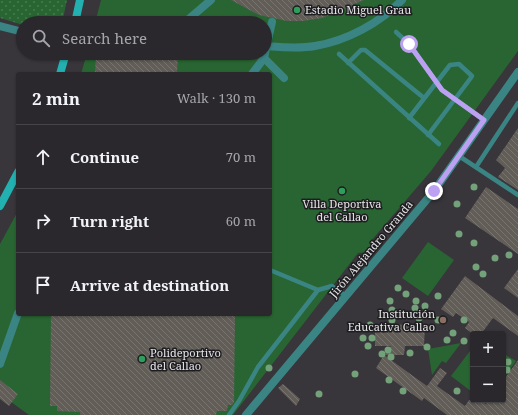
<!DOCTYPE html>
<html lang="en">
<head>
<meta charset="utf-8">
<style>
  :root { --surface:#2a282c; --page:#363438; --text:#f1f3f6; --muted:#a5a6a9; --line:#464448 }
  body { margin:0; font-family:"Noto Serif",serif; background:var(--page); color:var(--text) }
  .controls { position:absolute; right:12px; bottom:12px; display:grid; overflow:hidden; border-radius:4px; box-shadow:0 1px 3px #0004 }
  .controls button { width:36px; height:36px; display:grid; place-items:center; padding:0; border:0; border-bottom:1px solid var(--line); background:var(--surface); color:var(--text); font:20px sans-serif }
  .stop { position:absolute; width:12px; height:12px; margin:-9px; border:3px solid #bca0f2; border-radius:50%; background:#fff }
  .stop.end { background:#bca0f2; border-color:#fff; box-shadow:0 1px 4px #0008 }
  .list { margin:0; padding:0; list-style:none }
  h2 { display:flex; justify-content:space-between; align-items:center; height:52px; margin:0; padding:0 16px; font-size:17px }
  h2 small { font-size:13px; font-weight:400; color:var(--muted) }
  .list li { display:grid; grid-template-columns:26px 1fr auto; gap:12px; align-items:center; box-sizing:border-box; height:64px; padding:0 16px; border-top:1px solid var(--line) }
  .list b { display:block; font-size:15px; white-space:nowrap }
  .list em { font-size:13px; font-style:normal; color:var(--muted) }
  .icon { flex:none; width:22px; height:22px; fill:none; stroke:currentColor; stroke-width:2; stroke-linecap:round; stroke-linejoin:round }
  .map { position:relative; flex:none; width:518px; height:415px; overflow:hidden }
  .search { position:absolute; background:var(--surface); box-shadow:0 1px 3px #0004; left:16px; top:16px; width:256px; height:44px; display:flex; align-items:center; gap:10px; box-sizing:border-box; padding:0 14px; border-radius:22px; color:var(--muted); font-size:15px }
  .panel { position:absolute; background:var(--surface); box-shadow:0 1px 3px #0004; left:16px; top:72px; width:256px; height:244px; border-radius:4px }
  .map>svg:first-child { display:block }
  .grass { fill:#296532 }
  .park { fill:url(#park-dots) }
  .building { fill:url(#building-back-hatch) }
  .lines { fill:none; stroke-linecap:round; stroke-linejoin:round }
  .lane { stroke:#3a8584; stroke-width:4.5 }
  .street { stroke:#3a8584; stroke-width:8 }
  .secondary { stroke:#22b1b0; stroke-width:8 }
  .tree { fill:#73a179 }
  .route { stroke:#bca0f2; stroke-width:5 }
  .leisure-dot { fill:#2e9e5b; stroke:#1e1d20; stroke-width:1.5 }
  .education-dot { fill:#8d6e63; stroke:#1e1d20; stroke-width:1.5 }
  .labels { text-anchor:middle; stroke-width:3; stroke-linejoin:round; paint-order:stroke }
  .poi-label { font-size:11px; fill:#e6e4e8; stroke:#1e1d20; text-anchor:start }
  .street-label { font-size:11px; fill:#e6e4e8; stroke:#1e1d20 }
</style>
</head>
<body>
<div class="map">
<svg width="518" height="415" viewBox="0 0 518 415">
  <defs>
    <pattern id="park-dots" width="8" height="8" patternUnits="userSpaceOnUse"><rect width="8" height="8" fill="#296532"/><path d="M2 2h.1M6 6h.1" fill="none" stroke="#487b50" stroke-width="1.8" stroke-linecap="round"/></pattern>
    <pattern id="building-back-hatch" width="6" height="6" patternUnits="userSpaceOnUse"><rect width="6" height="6" fill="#625d57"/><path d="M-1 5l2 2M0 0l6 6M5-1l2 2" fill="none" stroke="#78746f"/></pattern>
  </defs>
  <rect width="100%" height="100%" fill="#38353b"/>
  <g class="grass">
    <path d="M101,0H518V51L431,171L371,241L369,252L358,253L233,415H29L0,394V244L18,211V314H270V74H81L87,53H265V23H95Z"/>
    <path d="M428,242L454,260L428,296L402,278Z"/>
    <path d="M461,343L446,363L442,361L432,375L428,349Z"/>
    <path d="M473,347V390L472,392L451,376Z"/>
    <path d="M504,354L516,361L505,376L503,374Z"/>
  </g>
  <path class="park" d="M0,0H67L62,23H23V25L0,18Z"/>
  <g class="building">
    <path d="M231,0H364L322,18L303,21H287L259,15Z"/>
    <path d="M96,53H178L177,74H95Z"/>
    <path d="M518,128V190L498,177L505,168L496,160Z"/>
    <path d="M486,187L518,209V254L465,218Z"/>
    <path d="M518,269V298L504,288Z"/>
    <path d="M465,276L518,316V336L493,318L481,334H473L465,328L469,322L456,313L453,317L441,309Z"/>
    <path d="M51,314H235L234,402L232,405H228L227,411H217L216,415H80V412L57,411V406H50Z"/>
    <path d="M375,324L425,325L424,346H405L404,355H385L391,346H375Z"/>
    <path d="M384,355L427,386L440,368L447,373L437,386L465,406L469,400H481L486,404L489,400H503V381L518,360V415H447L424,398L422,401L376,368Z"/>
    <path d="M0,380L18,394L9,406L0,399Z"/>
    <path d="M283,384L300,399L296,406L278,388Z"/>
  </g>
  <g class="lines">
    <g class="lane">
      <path d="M76,21L89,23"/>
      <path d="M396,32L409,44L442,90L484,120"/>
      <path d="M339,54L439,144"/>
      <path d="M348,63L361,50H365L424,98"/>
      <path d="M409,118L450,65L459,64L472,76L470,79L428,135"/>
      <path d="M459,156L518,195"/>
      <path d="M476,167L518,103"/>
      <path d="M270,270L318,290"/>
      <path d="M229,415L239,401L258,367L318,290L332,286L346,296"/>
    </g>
    <g class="street">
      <path d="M184,23L211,0"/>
      <path d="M0,26L23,32"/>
      <path d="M265,46C281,47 298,49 315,46C346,41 380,23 402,0"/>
      <path d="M264,58L284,78"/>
      <path d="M252,74L264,58L272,22"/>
      <path d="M0,364L18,313"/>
      <path d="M246,415L434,191L518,72"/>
    </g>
    <g class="secondary">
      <path d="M75,23L80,0"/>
      <path d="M60,74L66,53"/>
      <path d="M0,206L18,172"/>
    </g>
  </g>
  <g class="tree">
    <circle cx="474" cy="187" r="3.5"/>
    <circle cx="457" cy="204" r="3.5"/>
    <circle cx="459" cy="234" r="3.5"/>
    <circle cx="474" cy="243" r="3.5"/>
    <circle cx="509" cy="255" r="3.5"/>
    <circle cx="495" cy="258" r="3.5"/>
    <circle cx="476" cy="267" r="3.5"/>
    <circle cx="483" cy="274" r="3.5"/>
    <circle cx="398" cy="288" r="3.5"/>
    <circle cx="406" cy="294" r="3.5"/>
    <circle cx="438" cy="296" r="3.5"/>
    <circle cx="390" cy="301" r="3.5"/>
    <circle cx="416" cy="301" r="3.5"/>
    <circle cx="425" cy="306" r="3.5"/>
    <circle cx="415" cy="308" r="3.5"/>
    <circle cx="392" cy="310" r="3.5"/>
    <circle cx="402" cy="313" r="3.5"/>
    <circle cx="383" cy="315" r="3.5"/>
    <circle cx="419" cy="318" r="3.5"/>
    <circle cx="392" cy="320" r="3.5"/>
    <circle cx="438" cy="320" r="3.5"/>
    <circle cx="464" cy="320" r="3.5"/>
    <circle cx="370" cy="325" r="3.5"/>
    <circle cx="453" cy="333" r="3.5"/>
    <circle cx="363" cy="338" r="3.5"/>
    <circle cx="372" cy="338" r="3.5"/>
    <circle cx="447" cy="340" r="3.5"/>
    <circle cx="464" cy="341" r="3.5"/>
    <circle cx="368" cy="346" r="3.5"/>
    <circle cx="427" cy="347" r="3.5"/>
    <circle cx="388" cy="350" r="3.5"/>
    <circle cx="410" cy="353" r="3.5"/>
    <circle cx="382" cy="354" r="3.5"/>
    <circle cx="391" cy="357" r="3.5"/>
    <circle cx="508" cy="362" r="3.5"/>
    <circle cx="269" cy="368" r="3.5"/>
    <circle cx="507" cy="370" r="3.5"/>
    <circle cx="355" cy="374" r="3.5"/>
    <circle cx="389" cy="380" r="3.5"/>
    <circle cx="403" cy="391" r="3.5"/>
    <circle cx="457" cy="391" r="3.5"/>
    <circle cx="319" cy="394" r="3.5"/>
  </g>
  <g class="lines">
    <path class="route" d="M409,44L442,90L484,120L434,191"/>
  </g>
  <g class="leisure-dot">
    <circle cx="297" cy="10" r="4"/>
    <circle cx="342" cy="191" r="4"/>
    <circle cx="142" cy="359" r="4"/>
  </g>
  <circle class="education-dot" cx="443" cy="320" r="4"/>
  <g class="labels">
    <g class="poi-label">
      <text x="305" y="14">Estadio Miguel Grau</text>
      <text x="342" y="208" text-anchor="middle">Villa Deportiva<tspan x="342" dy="13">del Callao</tspan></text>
      <text x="435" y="318" text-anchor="end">Institución<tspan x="435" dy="13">Educativa Callao</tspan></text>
      <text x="150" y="357">Polideportivo<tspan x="150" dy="13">del Callao</tspan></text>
    </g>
    <g class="street-label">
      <text transform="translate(371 249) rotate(-50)" y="4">Jirón Alejandro Granda</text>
    </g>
  </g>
</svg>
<div class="controls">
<button>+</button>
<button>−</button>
</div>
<div class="stop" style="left:409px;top:44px"></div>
<div class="stop end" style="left:434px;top:191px"></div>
<div class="search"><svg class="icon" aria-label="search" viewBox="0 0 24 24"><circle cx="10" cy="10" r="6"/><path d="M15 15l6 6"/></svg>Search here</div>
<section class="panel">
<h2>2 min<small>Walk · 130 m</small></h2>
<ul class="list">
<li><svg class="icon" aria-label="ahead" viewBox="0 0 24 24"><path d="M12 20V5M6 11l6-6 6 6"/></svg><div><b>Continue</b></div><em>70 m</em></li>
<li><svg class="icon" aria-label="right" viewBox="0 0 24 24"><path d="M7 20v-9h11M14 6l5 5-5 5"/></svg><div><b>Turn right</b></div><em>60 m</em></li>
<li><svg class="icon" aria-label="arrive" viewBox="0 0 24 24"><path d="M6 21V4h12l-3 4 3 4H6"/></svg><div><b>Arrive at destination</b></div></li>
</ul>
</section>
</div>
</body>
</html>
